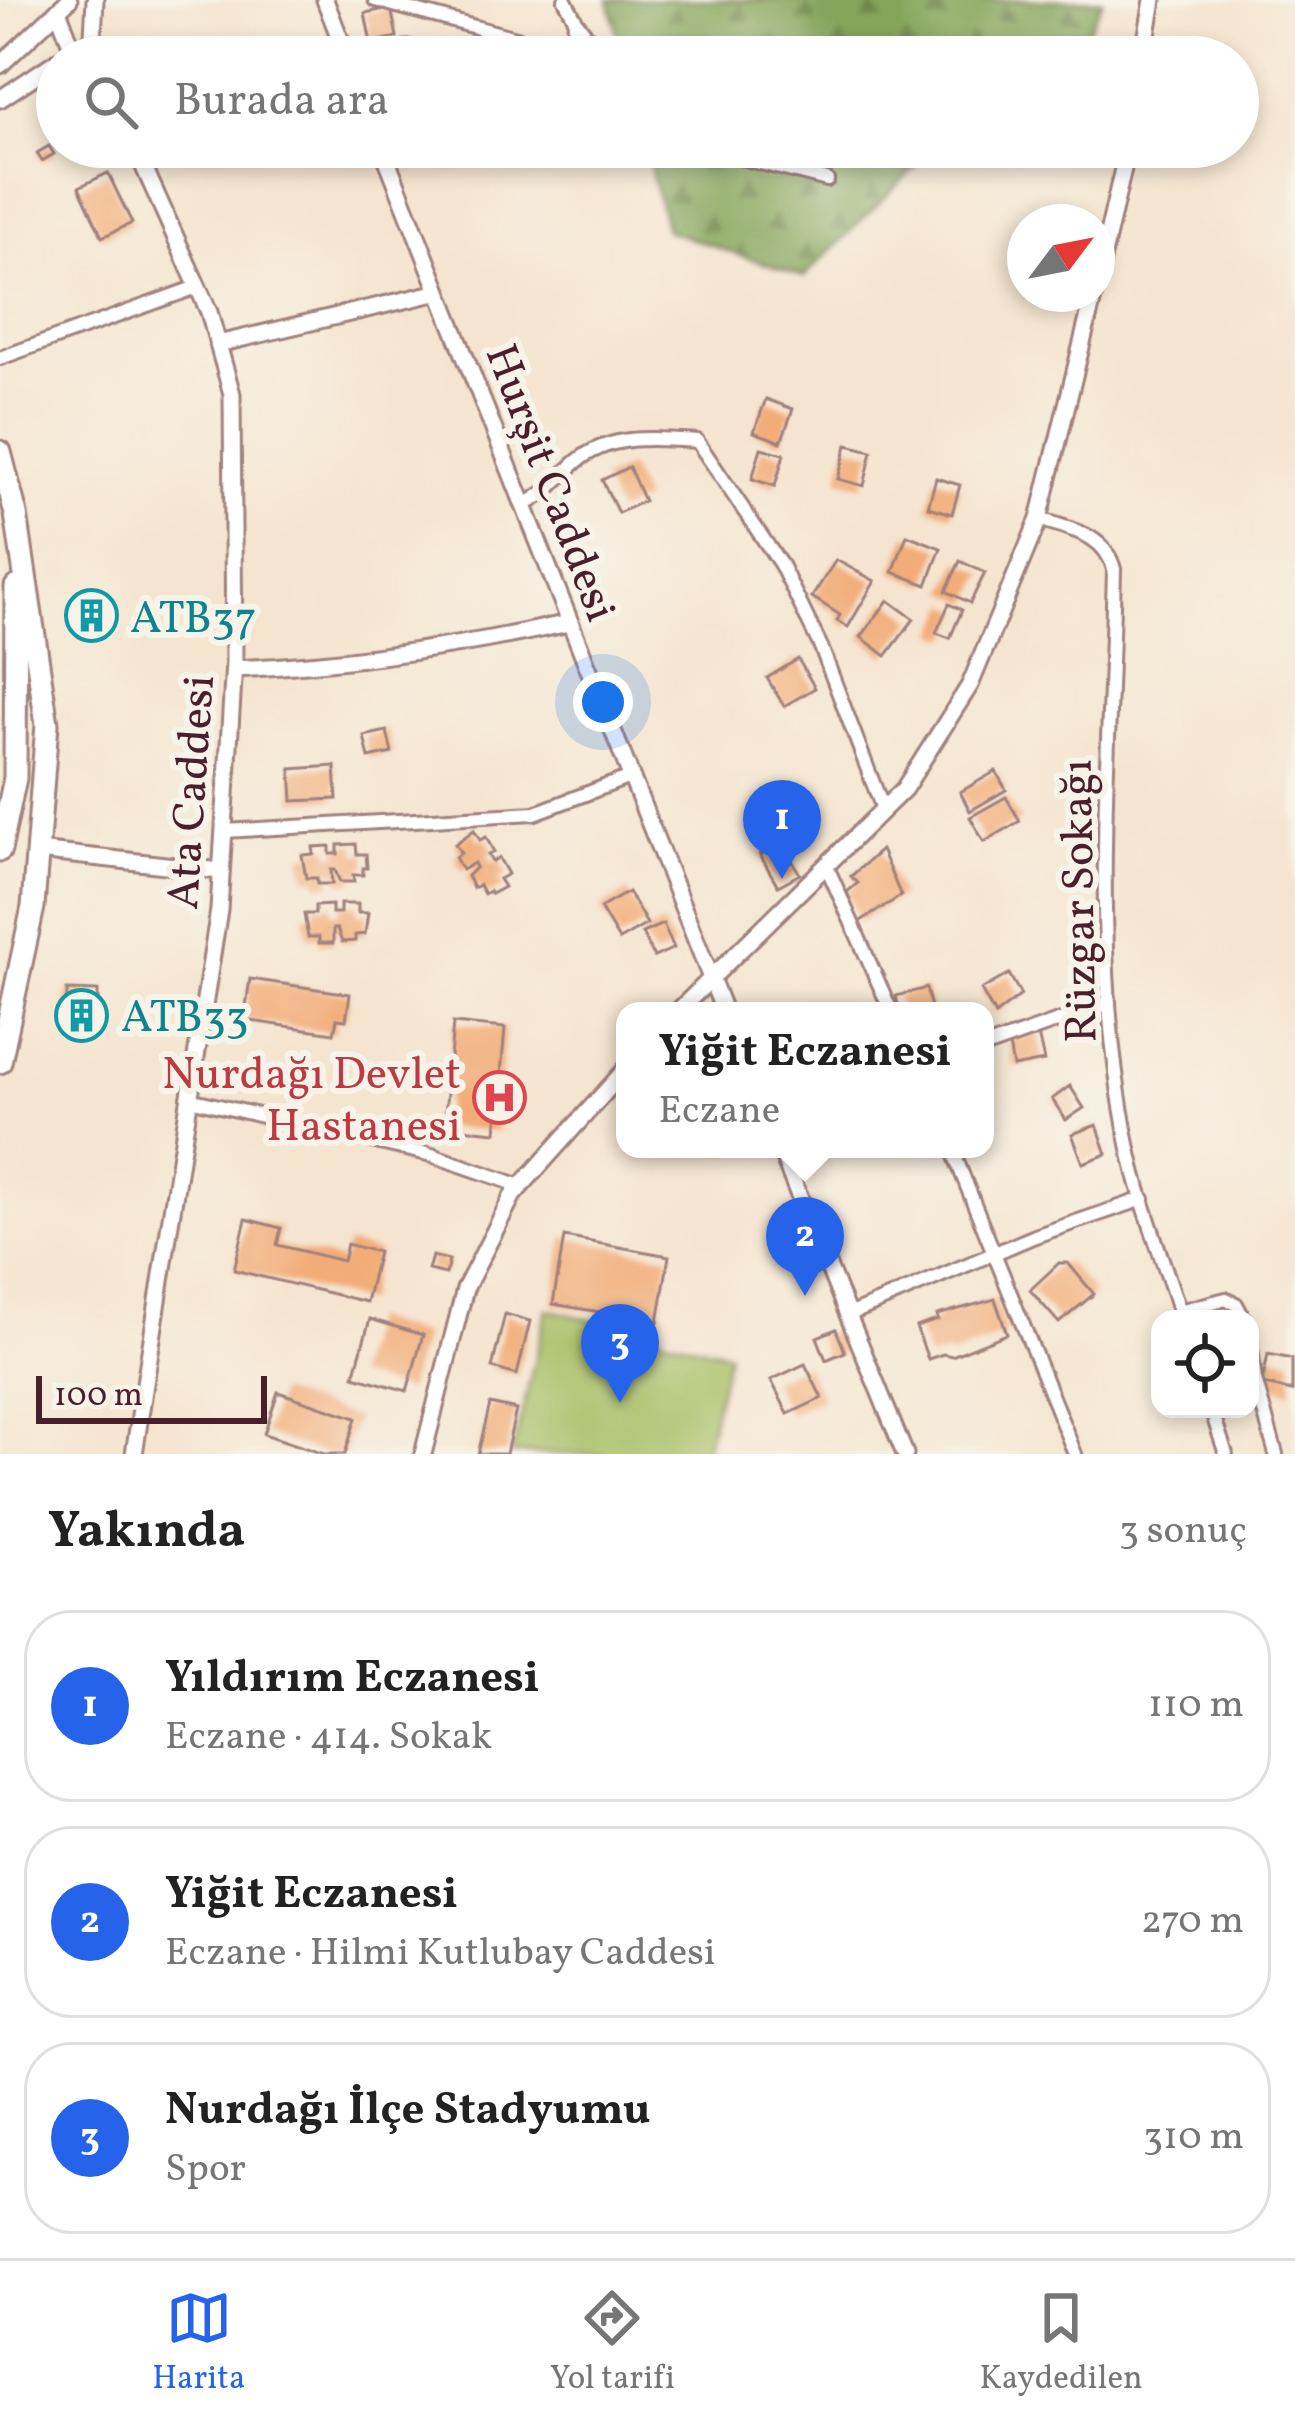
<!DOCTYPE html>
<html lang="tr">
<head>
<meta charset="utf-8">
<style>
  :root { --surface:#fff; --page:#f2f2f2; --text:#222; --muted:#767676; --line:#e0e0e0; --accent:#2563eb }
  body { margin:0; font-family:Vollkorn,serif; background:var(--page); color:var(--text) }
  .controls { position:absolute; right:36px; bottom:36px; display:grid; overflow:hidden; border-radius:24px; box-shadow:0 6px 18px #0003 }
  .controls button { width:108px; height:108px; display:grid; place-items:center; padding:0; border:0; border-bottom:3px solid var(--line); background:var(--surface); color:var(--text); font:60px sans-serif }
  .compass { position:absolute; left:1007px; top:204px; width:108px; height:108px; border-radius:50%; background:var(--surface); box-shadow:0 6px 18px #0003; rotate:58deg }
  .scale { position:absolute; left:36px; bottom:30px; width:231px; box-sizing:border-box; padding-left:12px; border:6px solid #4a1f2b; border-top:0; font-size:33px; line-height:42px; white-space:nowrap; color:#4a1f2b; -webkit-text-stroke:9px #f7f3e8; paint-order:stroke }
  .you { position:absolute; left:603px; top:702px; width:42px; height:42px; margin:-30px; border:9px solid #fff; border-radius:50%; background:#1a73e8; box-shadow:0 0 0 18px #1a73e833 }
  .badge { display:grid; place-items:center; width:78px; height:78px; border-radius:50%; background:var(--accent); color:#fff; font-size:39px; font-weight:700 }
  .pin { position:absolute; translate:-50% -99px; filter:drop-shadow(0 3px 6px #0008) }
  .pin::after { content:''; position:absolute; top:63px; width:42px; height:36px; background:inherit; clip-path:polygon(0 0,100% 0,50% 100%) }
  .popup { position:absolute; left:616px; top:1002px; width:378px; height:156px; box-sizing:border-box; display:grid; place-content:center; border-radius:24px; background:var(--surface); filter:drop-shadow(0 3px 9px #0005); font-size:39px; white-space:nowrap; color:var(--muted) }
  .popup b { font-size:45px; color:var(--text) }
  .popup::after { content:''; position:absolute; left:50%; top:100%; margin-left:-24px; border:24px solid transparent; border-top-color:var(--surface) }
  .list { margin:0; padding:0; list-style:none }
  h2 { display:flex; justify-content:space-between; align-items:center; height:156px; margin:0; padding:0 48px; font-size:51px }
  h2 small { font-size:39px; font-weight:400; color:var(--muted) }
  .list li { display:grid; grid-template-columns:78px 1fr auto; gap:36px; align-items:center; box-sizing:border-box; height:192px; margin:0 24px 24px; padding:0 24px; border:3px solid var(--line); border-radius:48px }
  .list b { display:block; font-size:45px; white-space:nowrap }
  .list p { margin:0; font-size:39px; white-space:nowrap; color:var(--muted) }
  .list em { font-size:39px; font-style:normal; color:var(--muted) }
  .icon { flex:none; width:66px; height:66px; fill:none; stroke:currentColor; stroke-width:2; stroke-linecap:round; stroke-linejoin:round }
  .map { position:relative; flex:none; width:1295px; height:1454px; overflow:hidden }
  .search { position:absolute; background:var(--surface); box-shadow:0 6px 18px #0003; left:36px; right:36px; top:36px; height:132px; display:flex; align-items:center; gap:30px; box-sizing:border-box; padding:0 42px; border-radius:66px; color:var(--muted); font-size:45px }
  .sheet { height:804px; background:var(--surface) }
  nav { display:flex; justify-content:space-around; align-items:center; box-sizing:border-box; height:168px; border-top:3px solid var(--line); background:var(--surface); font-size:33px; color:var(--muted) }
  nav a { display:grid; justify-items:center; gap:6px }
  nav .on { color:var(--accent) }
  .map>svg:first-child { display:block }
  .green { fill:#a6be64; stroke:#786e48; stroke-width:3 }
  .forest { fill:url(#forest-firs); stroke:#676242; stroke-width:3 }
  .building { fill:#f2ac77 }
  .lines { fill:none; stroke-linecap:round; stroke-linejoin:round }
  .minor-casing { stroke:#a0827d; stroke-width:18 }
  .tertiary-casing { stroke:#a0827d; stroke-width:21 }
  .trunk-casing { stroke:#a0827d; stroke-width:27 }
  .minor { stroke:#fff; stroke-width:12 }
  .tertiary { stroke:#fff; stroke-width:15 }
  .trunk { stroke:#fff; stroke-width:21 }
  .labels { text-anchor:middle; stroke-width:12; stroke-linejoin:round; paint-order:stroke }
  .street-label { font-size:45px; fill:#4a1f2b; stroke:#f7f3e8 }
  .culture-label { font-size:45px; fill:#0d838f; stroke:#f7f3e8; text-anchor:start }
  .health-label { font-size:45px; fill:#be3a42; stroke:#f7f3e8; text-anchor:end }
</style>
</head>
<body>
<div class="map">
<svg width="1295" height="1454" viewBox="0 0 1295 1454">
  <defs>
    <pattern id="forest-firs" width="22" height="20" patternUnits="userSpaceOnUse" patternTransform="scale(3)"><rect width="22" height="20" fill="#84a55a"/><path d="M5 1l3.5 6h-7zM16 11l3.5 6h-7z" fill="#6e864b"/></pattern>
  </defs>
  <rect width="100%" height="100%" fill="#f7f3e8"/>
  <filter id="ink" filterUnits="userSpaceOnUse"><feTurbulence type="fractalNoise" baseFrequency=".00833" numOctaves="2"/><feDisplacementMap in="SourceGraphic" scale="24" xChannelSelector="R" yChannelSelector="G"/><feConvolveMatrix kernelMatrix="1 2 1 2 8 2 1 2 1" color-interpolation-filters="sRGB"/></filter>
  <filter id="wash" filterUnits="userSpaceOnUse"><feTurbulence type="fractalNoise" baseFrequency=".004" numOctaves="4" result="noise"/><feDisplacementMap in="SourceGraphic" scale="48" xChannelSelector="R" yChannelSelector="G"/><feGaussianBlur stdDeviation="2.7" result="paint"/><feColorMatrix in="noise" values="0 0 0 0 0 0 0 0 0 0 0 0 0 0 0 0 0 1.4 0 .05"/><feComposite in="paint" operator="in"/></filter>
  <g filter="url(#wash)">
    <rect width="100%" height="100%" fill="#f5e4cf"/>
    <path class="green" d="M547,1309L728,1353L704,1454H512Z"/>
    <g class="forest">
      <path d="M609,0H1103L1086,35L1047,57H623Z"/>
      <path d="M645,147H936L804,277L666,230Z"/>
    </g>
    <g id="blocks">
      <g class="building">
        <path d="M391,8L397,37L371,43L365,13Z"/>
        <rect x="404" y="40" width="9" height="17"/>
        <path d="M49,146L54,154L42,161L37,153Z"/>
        <path d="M108,173L132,223L102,237L79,187Z"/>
        <path d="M766,399L793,409L781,442L754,432Z"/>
        <path d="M847,445L872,451L864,486L838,479Z"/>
        <path d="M761,448L784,454L775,486L752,479Z"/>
        <path d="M629,467L644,501L618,513L602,480Z"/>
        <path d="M936,478L960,485L952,514L928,507Z"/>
        <path d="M907,535L941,548L927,585L893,572Z"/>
        <path d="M836,560L875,581L848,627L837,621L840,615L812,597Z"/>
        <path d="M960,561L985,573L970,603L946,591Z"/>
        <path d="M107,600L113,620L76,631L70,612Z"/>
        <path d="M888,600L914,619L886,656L861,637Z"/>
        <path d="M949,604L962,610L950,638L936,633Z"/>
        <path d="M798,659L815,688L784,706L767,678Z"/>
        <path d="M387,731L392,753L369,758L364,736Z"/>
        <path d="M335,766L337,799L293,801L291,769Z"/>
        <path d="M996,771L1006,790L970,811L960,792Z"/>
        <path d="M1006,797L1020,821L984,842L970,817Z"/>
        <path d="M474,830L480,840L486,837L494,852L488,855L492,862L499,858L508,874L499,879L504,887L491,894L489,891L484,894L479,885L473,888L467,876L476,867L474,863L462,870L455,857L461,853L455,844Z"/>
        <path d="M781,842L800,874L778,886L760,855Z"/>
        <path d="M356,844L357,854H366L367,868H363V875H353L354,882H340L335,870H331L332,884H317V878H306L302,855L314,854L313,847L330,846V854H338V845Z"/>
        <path d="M881,850L901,896L859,922L847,892L858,883L851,876Z"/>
        <path d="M628,892L647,924L619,940L600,908Z"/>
        <path d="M340,904H358V913H368L365,934L355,935V941L342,942L337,929H333V943H319V937H308L304,914H315V906L332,905V913H340Z"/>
        <path d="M663,924L674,948L654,957L642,933Z"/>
        <path d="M1009,974L1021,995L995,1015L981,990Z"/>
        <path d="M250,979L350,994L346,1020L337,1019L334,1033L244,1020Z"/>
        <path d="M926,988L932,1011H900L896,996Z"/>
        <path d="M67,990L98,991V1029L66,1028Z"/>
        <path d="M453,1023L505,1028L496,1132L444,1127Z"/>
        <path d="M1038,1034L1044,1061L1013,1067L1008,1040Z"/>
        <path d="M1070,1086L1084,1108L1066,1120L1052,1099Z"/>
        <path d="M1097,1125L1107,1154L1083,1163L1072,1134Z"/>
        <path d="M246,1219L281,1228L277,1245L343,1261L347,1244L378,1252L366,1302L234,1270Z"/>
        <path d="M564,1237L669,1256L658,1322L553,1304Z"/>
        <path d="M432,1256L449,1260L446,1274L428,1270Z"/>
        <path d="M1059,1263H1068L1094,1294L1059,1323L1030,1290Z"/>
        <path d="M995,1299L1007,1334L952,1356L943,1354L928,1359L916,1327L938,1320L937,1315Z"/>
        <path d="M505,1314L530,1321L517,1375L492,1368Z"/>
        <path d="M370,1319L423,1335L407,1391L354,1376Z"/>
        <path d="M836,1329L845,1352L826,1360L817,1337Z"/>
        <path d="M1268,1354L1292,1359V1391L1262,1384Z"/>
        <path d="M805,1364L822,1398L788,1414L771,1380Z"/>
        <path d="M278,1392L356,1418L345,1454H324L264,1434Z"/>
        <path d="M490,1404L516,1410L506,1454H478Z"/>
      </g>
    </g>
  </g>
  <g filter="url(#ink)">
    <use href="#blocks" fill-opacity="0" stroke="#a0827d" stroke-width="3"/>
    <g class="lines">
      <defs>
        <g id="minor">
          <path d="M375,0L557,49L574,41L575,19L565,0"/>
          <path d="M575,20L603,57"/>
          <path d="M698,147L827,180"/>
          <path d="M0,358L197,287"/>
          <path d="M523,505C547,495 557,479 575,463C609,433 655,438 697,441L781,565L821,647L883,809"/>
          <path d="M1039,519C1071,530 1104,533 1114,569C1110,759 1089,957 1128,1144C1140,1204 1164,1261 1182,1319"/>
          <path d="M224,831L535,813L630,777"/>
          <path d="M827,867L891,1011"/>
          <path d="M985,1047L1109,1003"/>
          <path d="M189,1099L432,1155L521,1186"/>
          <path d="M952,1149L1075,1454"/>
          <path d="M1179,1311L1226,1299L1236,1304L1244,1319"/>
          <path d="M848,1315L1035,1236L1143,1199"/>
          <path d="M1250,1340L1255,1380L1276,1454"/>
          <path d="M1211,1409L1226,1454"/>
        </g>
        <g id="tertiary">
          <path d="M95,0L93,35L98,57"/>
          <path d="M325,0L347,57"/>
          <path d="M58,10L73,50L81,57"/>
          <path d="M1143,57L1153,0"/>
          <path d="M0,65L69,0"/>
          <path d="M0,99L57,61"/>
          <path d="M382,147L724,1011"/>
          <path d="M1097,282L1128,147"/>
          <path d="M218,344L439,292"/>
          <path d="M234,669C346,664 460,647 569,623"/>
          <path d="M37,851L221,871"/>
          <path d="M678,1011L904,789L970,685L1039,519L1094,294"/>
          <path d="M780,1149L905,1454"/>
          <path d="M134,1454L219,910L234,663L232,394L209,312L135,147"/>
          <path d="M423,1454L465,1289L513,1195L625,1070"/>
        </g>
        <g id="trunk">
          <path d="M0,452L16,514L47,724L33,907L0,1062"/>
          <path d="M0,850L15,778L16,587"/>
        </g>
      </defs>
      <use href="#minor" class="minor-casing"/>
      <use href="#tertiary" class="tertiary-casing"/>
      <use href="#trunk" class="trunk-casing"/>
      <use href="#minor" class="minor"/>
      <use href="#tertiary" class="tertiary"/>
      <use href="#trunk" class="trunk"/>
    </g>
  </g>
  <defs>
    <symbol id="building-ring" viewBox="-11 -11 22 22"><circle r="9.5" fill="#f7f3e8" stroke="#0f9aa8" stroke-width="1.5"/><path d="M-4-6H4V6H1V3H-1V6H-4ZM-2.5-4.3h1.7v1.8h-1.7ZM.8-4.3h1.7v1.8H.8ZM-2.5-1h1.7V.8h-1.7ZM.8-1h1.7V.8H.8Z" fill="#0f9aa8"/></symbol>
    <symbol id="hospital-ring" viewBox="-11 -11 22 22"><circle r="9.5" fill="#f7f3e8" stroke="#e0444e" stroke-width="1.5"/><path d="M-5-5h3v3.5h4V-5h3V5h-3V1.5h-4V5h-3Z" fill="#e0444e"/></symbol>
  </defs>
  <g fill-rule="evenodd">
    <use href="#building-ring" x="62" y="586" width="59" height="59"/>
    <use href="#building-ring" x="52" y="986" width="59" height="59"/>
    <use href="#hospital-ring" x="470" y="1068" width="59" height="59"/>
  </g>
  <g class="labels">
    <g class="street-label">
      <text transform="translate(553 482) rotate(69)" y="16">Hurşit Caddesi</text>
      <text transform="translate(189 792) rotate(-86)" y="16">Ata Caddesi</text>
      <text transform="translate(1077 901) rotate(-91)" y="16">Rüzgar Sokağı</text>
    </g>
    <g class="culture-label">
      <text x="130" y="632">ATB37</text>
      <text x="121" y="1031">ATB33</text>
    </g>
    <g class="health-label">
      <text x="461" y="1088">Nurdağı Devlet<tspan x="461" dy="52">Hastanesi</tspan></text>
    </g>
  </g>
</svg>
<div class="controls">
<button><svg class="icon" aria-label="locate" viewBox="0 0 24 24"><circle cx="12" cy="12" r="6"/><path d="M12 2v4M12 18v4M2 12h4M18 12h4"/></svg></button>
</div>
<svg class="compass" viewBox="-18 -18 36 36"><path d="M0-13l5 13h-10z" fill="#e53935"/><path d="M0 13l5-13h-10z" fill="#767676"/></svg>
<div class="scale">100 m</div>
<div class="you"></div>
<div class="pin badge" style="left:782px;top:879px">1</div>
<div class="pin badge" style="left:805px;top:1296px">2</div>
<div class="popup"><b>Yiğit Eczanesi</b>Eczane</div>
<div class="pin badge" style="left:620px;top:1403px">3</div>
<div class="search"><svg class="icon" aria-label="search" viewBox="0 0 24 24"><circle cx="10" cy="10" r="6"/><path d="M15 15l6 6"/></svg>Burada ara</div>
</div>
<section class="sheet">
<h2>Yakında<small>3 sonuç</small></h2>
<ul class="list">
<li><span class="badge">1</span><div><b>Yıldırım Eczanesi</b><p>Eczane · 414. Sokak</p></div><em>110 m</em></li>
<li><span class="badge">2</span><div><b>Yiğit Eczanesi</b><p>Eczane · Hilmi Kutlubay Caddesi</p></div><em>270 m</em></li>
<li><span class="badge">3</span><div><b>Nurdağı İlçe Stadyumu</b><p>Spor</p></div><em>310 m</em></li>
</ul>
</section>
<nav>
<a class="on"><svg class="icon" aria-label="map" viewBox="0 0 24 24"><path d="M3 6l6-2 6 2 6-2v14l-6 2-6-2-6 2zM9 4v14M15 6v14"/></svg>Harita</a>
<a><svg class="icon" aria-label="directions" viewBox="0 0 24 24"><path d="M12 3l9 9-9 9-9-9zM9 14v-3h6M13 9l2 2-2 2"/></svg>Yol tarifi</a>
<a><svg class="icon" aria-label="saved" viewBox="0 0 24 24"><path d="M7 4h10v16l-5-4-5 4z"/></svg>Kaydedilen</a>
</nav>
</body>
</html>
